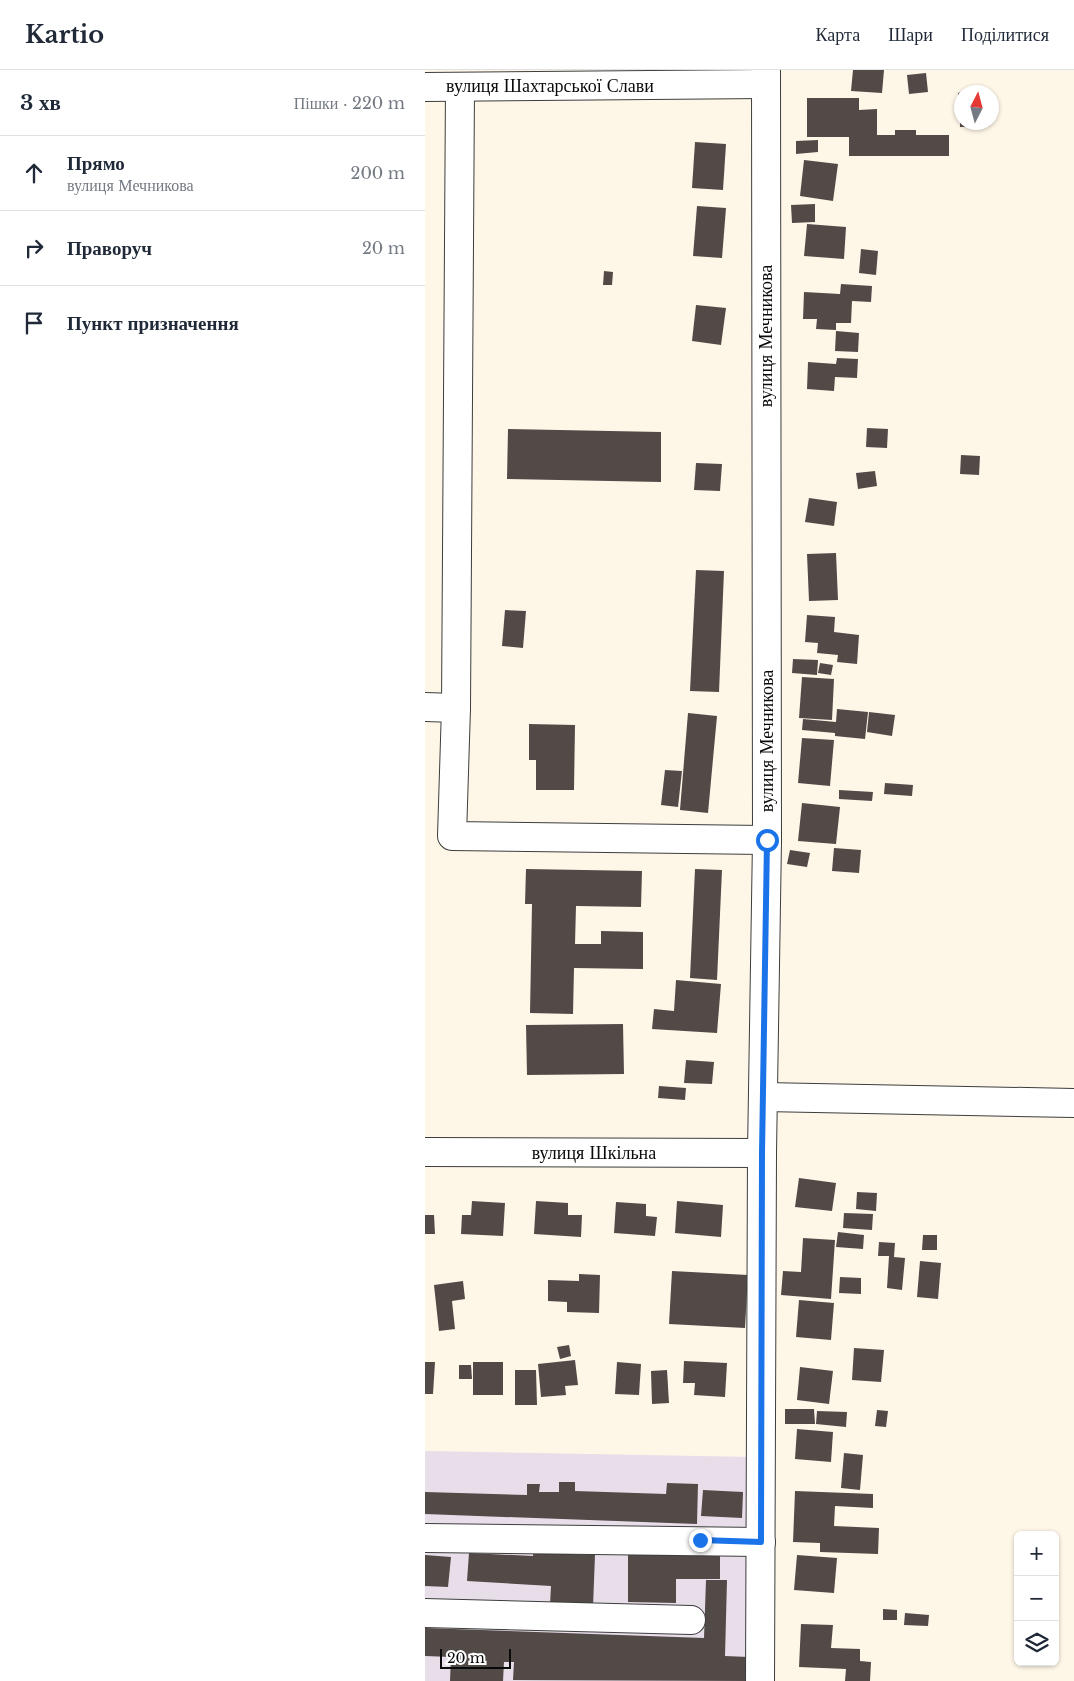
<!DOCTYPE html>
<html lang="uk">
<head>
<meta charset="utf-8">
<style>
  :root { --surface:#fff; --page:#f2f2f3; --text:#1f2937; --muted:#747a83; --line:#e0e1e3 }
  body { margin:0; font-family:"Libre Baskerville",serif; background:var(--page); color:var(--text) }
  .controls { position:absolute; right:15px; bottom:15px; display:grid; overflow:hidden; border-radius:8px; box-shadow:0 1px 4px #0004 }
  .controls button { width:45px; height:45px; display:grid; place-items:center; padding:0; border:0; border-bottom:1px solid var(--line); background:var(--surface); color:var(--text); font:25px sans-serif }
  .compass { position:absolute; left:529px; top:15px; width:45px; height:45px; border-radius:50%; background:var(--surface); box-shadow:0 1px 4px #0004; rotate:6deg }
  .scale { position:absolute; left:15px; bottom:12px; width:71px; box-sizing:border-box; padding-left:5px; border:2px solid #0a0a0a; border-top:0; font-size:14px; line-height:18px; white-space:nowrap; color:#0a0a0a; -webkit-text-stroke:4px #fff; paint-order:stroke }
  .stop { position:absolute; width:15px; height:15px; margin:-11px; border:4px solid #1a73e8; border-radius:50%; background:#fff }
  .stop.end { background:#1a73e8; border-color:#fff; box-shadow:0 1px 5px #0008 }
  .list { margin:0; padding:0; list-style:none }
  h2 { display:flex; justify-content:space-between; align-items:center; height:65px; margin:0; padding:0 20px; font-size:21px }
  h2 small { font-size:16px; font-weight:400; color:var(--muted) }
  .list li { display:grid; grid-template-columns:32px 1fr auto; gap:15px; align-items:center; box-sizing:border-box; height:75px; padding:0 20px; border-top:1px solid var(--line) }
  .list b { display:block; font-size:19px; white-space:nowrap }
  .list p { margin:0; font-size:16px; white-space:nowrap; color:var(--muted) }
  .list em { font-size:16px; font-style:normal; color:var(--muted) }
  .icon { flex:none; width:28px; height:28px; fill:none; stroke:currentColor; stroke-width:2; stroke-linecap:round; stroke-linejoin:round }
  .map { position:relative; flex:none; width:649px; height:1611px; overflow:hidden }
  header { display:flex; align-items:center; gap:30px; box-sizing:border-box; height:70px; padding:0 25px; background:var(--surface); border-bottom:1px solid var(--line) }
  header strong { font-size:24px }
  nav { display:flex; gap:28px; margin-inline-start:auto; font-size:18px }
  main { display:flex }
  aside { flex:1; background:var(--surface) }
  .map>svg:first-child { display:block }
  .industrial { fill:#e7dee9 }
  .building { fill:#524a47 }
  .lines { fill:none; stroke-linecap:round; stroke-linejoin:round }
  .minor-casing { stroke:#3d3d3d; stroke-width:30 }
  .minor { stroke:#fff; stroke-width:28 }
  .route { stroke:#1a73e8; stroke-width:6 }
  .labels { text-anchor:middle; stroke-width:5; stroke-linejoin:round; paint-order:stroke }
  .street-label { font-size:18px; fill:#0a0a0a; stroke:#fff }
</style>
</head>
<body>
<header>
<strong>Kartio</strong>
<nav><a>Карта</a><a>Шари</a><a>Поділитися</a></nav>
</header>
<main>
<aside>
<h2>3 хв<small>Пішки · 220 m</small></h2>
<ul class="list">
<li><svg class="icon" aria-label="ahead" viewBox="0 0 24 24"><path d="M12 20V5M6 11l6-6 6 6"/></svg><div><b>Прямо</b><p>вулиця Мечникова</p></div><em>200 m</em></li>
<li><svg class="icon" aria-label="right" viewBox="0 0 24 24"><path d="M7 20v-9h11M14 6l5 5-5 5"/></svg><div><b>Праворуч</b></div><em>20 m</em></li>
<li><svg class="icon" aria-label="arrive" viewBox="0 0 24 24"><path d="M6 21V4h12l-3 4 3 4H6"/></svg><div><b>Пункт призначення</b></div></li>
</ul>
</aside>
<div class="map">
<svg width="649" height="1611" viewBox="0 0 649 1611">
  <rect width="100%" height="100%" fill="#fef7e8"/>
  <path class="industrial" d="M0,1381L329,1387L324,1611H0Z"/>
  <g class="building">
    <path d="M428,0H459L457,23L426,21Z"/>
    <path d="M501,3L503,22L484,24L482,5Z"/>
    <path d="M536,22V51H535L533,23Z"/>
    <path d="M382,28H434V40L452,39V65H470V60H491V65H524V86H424V67H382Z"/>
    <path d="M535,52H565V56L535,57Z"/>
    <path d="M393,70V82L371,84V71Z"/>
    <path d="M270,72L301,74L298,120L267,118Z"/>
    <path d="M379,90L413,94L408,131L375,126Z"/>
    <path d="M390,134V152L367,153L366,135Z"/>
    <path d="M272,136L301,138L297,188L268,186Z"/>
    <path d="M382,154L421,157L419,189L379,186Z"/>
    <path d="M436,179L453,181L451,205L434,203Z"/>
    <path d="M179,201L188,202L187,215H178Z"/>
    <path d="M416,214L447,216L446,232L427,231L426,253H411V260L391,259L392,249H378L379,222L415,224Z"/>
    <path d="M271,235L301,238L296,275L267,271Z"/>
    <path d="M411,261L434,263L433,282L410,281Z"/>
    <path d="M412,288L433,289L432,308L410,307L409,321L382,319L383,292L411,294Z"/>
    <path d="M442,358L463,359L462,378L441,377Z"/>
    <path d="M83,359L236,362V412L82,409Z"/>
    <path d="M536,385L555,386L554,405L535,404Z"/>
    <path d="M271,393L297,394L295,421L269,420Z"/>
    <path d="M450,401L452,416L433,419L431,403Z"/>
    <path d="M384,428L412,432L409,456L380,452Z"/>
    <path d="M411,483L413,530L384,531L382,484Z"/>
    <path d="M271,500L299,501L294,622L265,621Z"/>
    <path d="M80,540L101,541L98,578L77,576Z"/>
    <path d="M382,545L410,547L409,562L434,565L432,594L412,592L413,585L392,583L393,573L380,572Z"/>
    <path d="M368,589L393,590L392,605L367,603Z"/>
    <path d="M395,593L408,595L406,605L393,603Z"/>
    <path d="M377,607L409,609L407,650L374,648Z"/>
    <path d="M412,639L443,642L440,669L410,666V663L377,660L378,649L411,652Z"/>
    <path d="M444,642L470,645L467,666L442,662Z"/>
    <path d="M263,643L292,646L283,743L255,740Z"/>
    <path d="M104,654L150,655L149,720H111V690H104Z"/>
    <path d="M377,668L409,670L405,716L373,713Z"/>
    <path d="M240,700L257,701L253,737L236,735Z"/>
    <path d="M460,713L488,715L487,726L459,724Z"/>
    <path d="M414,720L448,722L447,731L414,729Z"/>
    <path d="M377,733L415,737L411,774L373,771Z"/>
    <path d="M409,778L436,780L434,803L407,801Z"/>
    <path d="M365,780L385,783L382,797L362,794Z"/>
    <path d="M101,799L217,801L216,837L151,836L150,874H176V861L218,862V899L149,898L148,944L105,943L107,834H100Z"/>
    <path d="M270,799L297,800L292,910L265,908Z"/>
    <path d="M251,910L296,914L292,963L227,959L229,939L249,941Z"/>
    <path d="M198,954L199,1004L102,1005L101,955Z"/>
    <path d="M261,990L289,992L287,1014L259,1013Z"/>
    <path d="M234,1016L261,1018L260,1030L233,1028Z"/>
    <path d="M374,1108L411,1113L407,1141L370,1137Z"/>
    <path d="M432,1122L452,1123L451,1141L431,1139Z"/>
    <path d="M47,1131L80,1133L78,1166L36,1164L37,1145H46Z"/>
    <path d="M111,1131L143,1133V1145H157L156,1167L109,1164Z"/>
    <path d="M252,1131L298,1135L296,1167L250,1163Z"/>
    <path d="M191,1132L221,1134V1146L232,1147L230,1166L189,1163Z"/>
    <path d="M419,1143L448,1144L447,1160L418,1158Z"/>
    <path d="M0,1145H9L10,1164H0Z"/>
    <path d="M413,1162L439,1165L438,1179L411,1177Z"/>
    <path d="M498,1165H512V1180H497Z"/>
    <path d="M378,1168L410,1170L406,1229L356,1225L358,1201L376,1202Z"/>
    <path d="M454,1172L470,1173L469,1187L480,1188L477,1220L462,1218L464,1186H453Z"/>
    <path d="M495,1191L516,1193L513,1229L492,1227Z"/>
    <path d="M247,1201L323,1205L320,1258L244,1254Z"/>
    <path d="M154,1204L175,1205L174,1243L142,1242V1232L123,1231V1210L154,1211Z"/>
    <path d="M415,1207L436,1208V1224L414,1223Z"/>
    <path d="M38,1211L40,1229L27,1231L30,1259L14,1261L9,1215Z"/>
    <path d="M374,1230L409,1233L406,1270L371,1267Z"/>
    <path d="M144,1275L146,1286L135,1289L132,1277Z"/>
    <path d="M429,1278L459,1280L456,1312L427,1310Z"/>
    <path d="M150,1290L153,1315L140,1316L141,1325L116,1327L113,1294Z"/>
    <path d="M259,1291L302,1293L300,1327L269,1325L270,1313H258Z"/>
    <path d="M0,1292H10L8,1324H0Z"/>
    <rect x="48" y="1292" width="30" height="33"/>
    <path d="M192,1292L216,1294L214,1325L190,1324Z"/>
    <path d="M34,1295H46L47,1309H34Z"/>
    <path d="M375,1297L408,1301L404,1334L372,1330Z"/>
    <path d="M90,1300H111L112,1335H90Z"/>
    <path d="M242,1300L244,1333L227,1334L226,1301Z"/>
    <path d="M360,1339H389L390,1354H360Z"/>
    <path d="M452,1340L463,1341L461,1357L450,1356Z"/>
    <path d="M392,1341L422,1342L421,1357L391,1354Z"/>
    <path d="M372,1359L408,1362L406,1392L370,1389Z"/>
    <path d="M419,1383L438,1385L435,1420L416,1418Z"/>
    <path d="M134,1412H150V1421L241,1424L242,1413L273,1414L272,1454L0,1444V1422L102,1425V1414H115L114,1422H134Z"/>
    <path d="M278,1420L318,1422L317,1448L276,1446Z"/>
    <path d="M370,1421L448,1424V1438L410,1436L409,1456L454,1458L453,1484L395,1482V1473L368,1472Z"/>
    <path d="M109,1473L121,1483L170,1485L168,1537L125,1535L126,1516L42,1511L44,1483L108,1486Z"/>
    <path d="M203,1484L295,1485V1509H251V1533L203,1532Z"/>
    <path d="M0,1485L26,1487L23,1517L0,1516Z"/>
    <path d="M372,1485L412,1488L409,1523L369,1520Z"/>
    <path d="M281,1510H302L300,1586L323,1587L322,1611L88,1610L89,1592H79L78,1611H25L26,1587L0,1586V1558L279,1568Z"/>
    <path d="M458,1539L472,1540V1550H458Z"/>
    <path d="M480,1543L504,1545L503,1556L479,1555Z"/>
    <path d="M376,1554L408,1555L406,1578L435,1579V1591L446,1592L445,1611H420L421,1599L374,1597Z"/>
  </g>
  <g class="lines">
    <defs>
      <g id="minor">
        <path d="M0,17L341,14"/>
        <path d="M35,17L31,638L27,766L342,770"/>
        <path d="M0,637L31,638"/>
        <path d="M339,1027L649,1033"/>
        <path d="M0,1082L337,1083"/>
        <path d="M0,1468L336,1472"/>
        <path d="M0,1543L266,1550"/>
        <path d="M335,1611L337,1083L342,770L341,0"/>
      </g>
    </defs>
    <use href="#minor" class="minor-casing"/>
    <use href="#minor" class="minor"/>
  </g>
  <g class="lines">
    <path class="route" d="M275,1470L336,1472L337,1083L342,770"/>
  </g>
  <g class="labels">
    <g class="street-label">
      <text x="125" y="22">вулиця Шахтарської Слави</text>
      <text transform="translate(341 266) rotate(-90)" y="6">вулиця Мечникова</text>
      <text transform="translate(342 671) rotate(-90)" y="6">вулиця Мечникова</text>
      <text x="169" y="1089">вулиця Шкільна</text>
    </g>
  </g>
</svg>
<div class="controls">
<button>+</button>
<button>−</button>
<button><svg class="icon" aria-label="layers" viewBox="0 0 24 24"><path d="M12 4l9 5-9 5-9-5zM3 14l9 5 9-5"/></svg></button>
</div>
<svg class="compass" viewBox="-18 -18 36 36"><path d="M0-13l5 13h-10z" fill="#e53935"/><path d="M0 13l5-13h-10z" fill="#747a83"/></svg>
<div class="scale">20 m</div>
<div class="stop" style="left:342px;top:770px"></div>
<div class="stop end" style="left:275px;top:1470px"></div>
</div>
</main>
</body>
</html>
